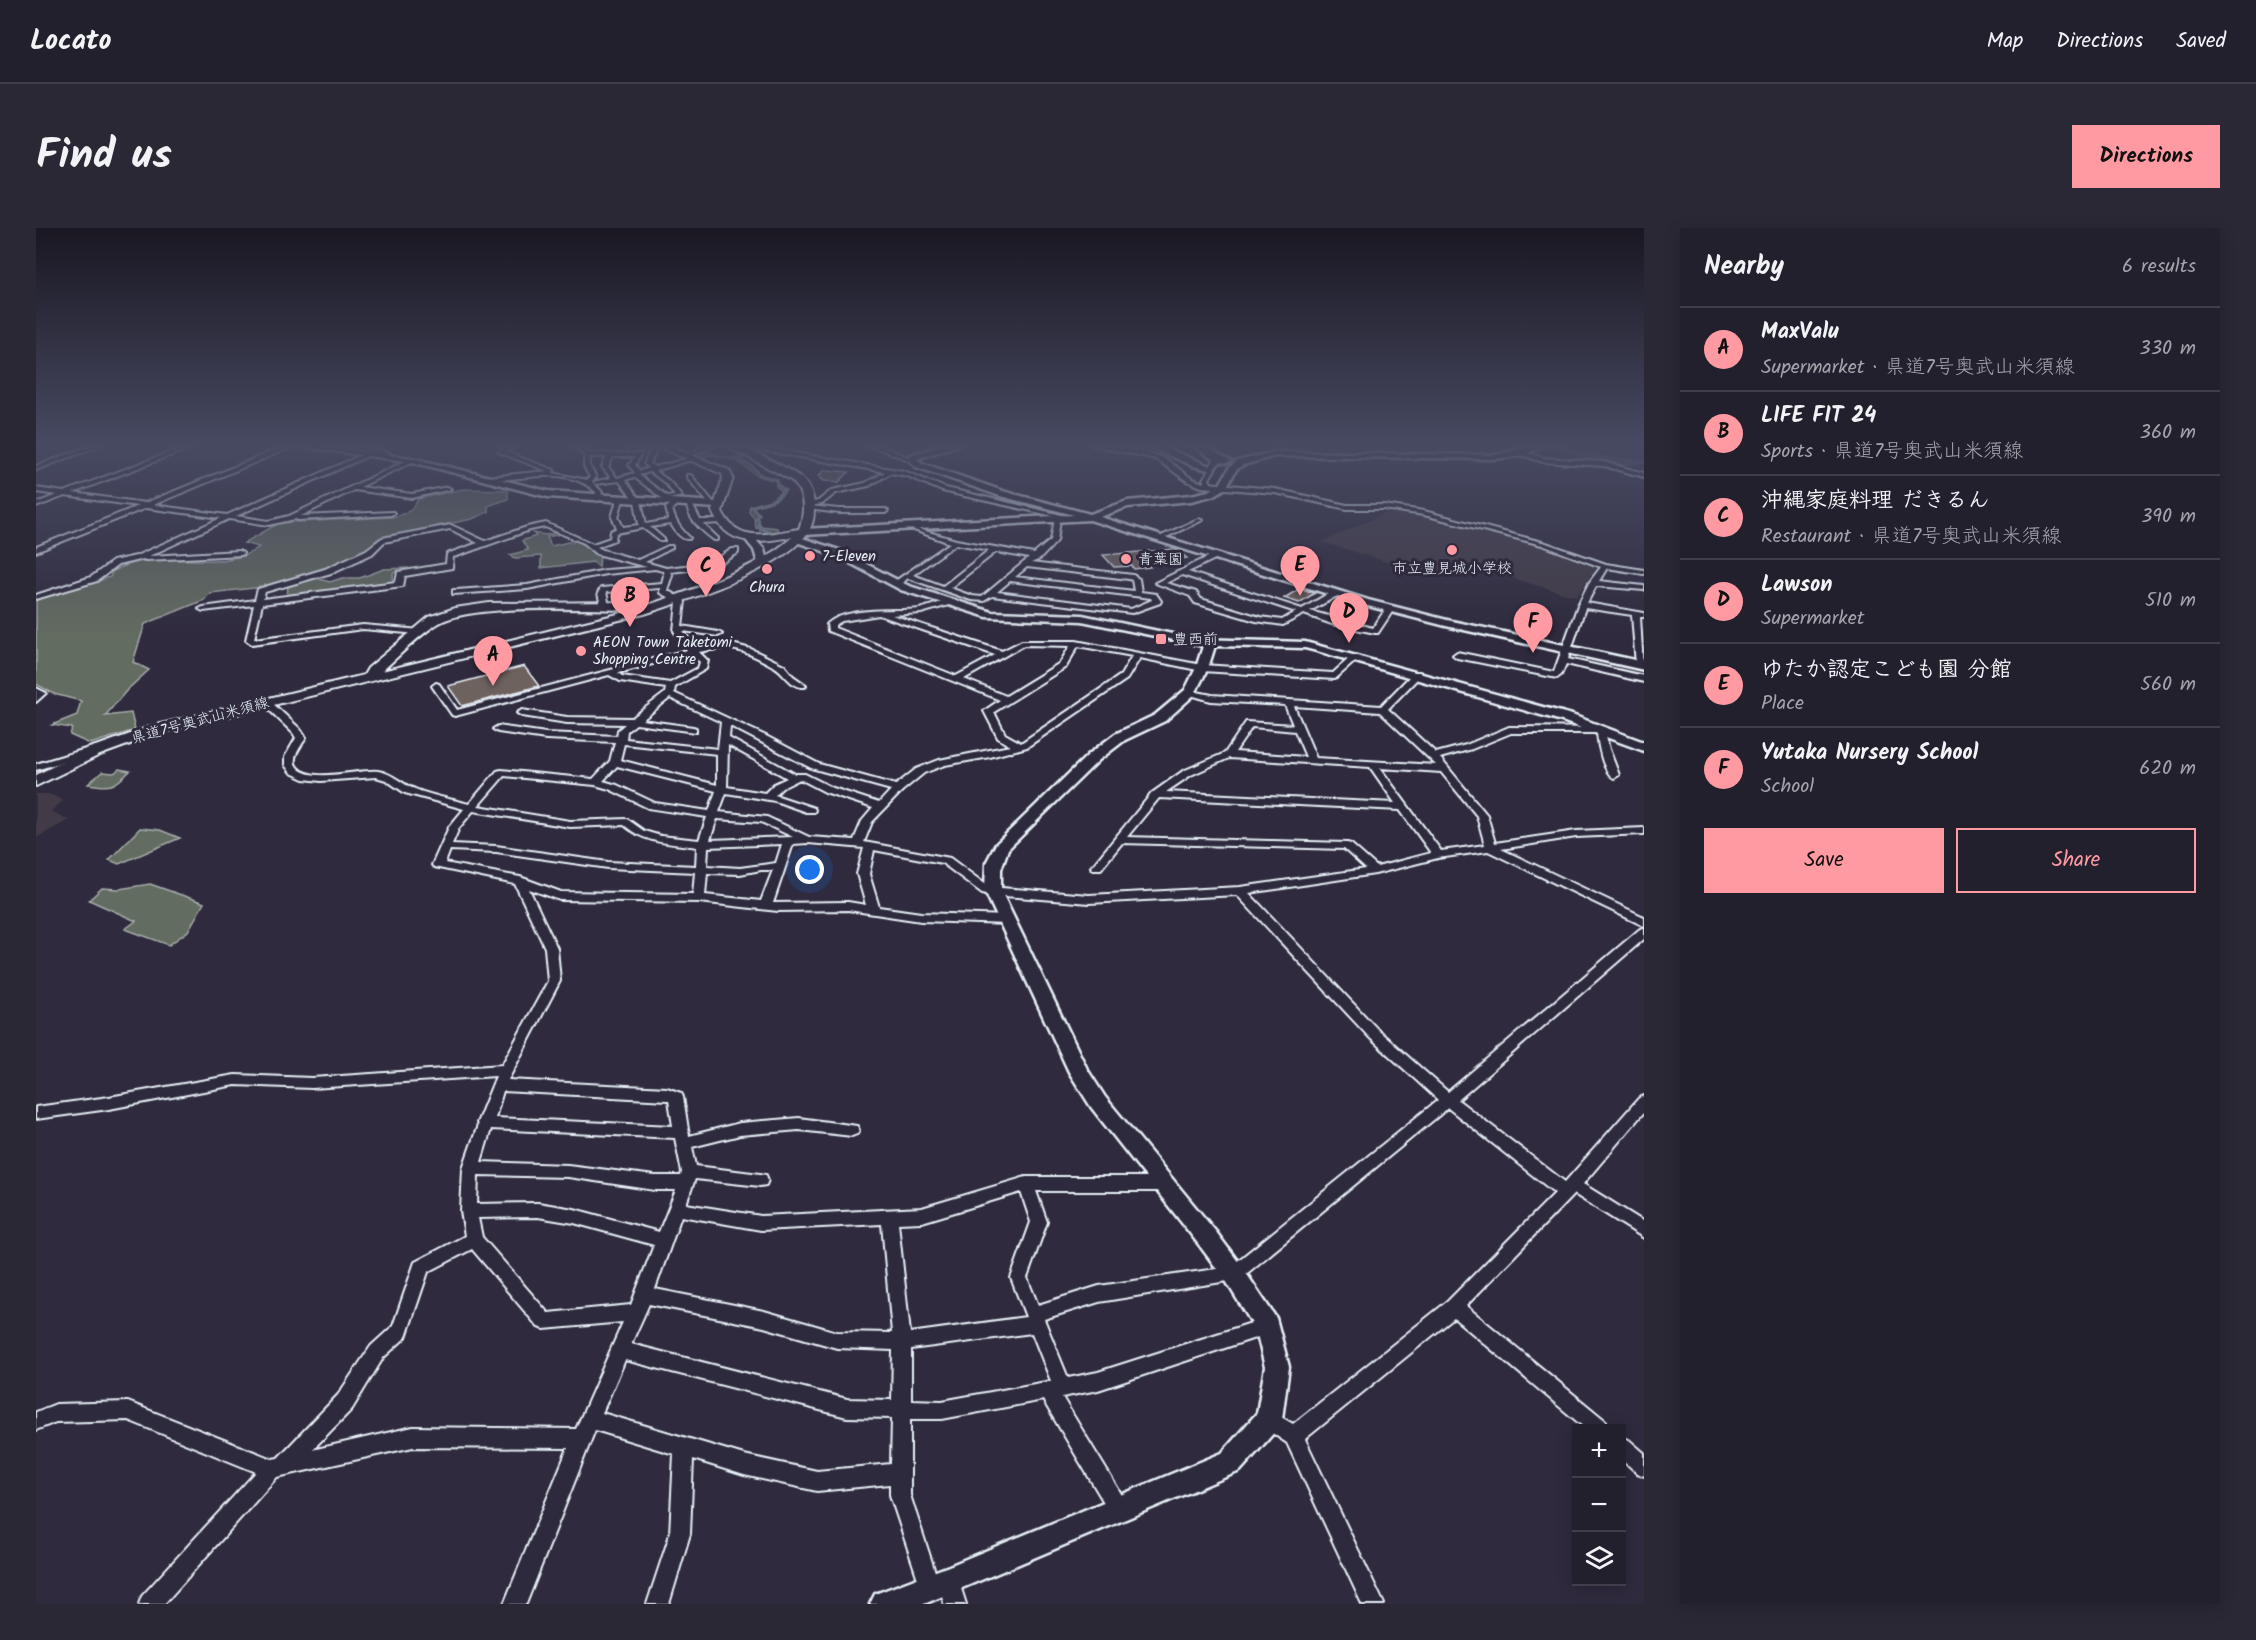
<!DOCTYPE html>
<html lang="en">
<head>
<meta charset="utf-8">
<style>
  :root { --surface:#23202e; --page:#2b2836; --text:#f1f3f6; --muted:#a3a3aa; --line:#403e4a; --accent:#ff9aa2 }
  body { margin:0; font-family:Kalam,"Klee One",sans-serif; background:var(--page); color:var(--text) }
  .controls { position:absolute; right:18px; bottom:18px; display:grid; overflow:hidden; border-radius:0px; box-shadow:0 3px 15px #0003 }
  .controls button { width:54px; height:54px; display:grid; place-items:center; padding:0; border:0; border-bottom:2px solid var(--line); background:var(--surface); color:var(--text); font:30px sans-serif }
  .you { position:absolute; left:774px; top:642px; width:21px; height:21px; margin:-15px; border:4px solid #fff; border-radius:50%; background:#1a73e8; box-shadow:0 0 0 9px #1a73e833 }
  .badge { display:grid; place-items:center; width:39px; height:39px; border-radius:50%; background:var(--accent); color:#111; font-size:20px; font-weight:700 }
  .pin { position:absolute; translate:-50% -50px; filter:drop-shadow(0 2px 3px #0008) }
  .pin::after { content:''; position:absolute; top:32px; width:21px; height:18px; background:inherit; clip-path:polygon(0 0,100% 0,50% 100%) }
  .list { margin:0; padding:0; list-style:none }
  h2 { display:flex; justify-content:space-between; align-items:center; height:78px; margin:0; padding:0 24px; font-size:26px }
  h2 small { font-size:20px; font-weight:400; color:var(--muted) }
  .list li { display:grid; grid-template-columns:39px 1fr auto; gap:18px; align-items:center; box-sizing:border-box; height:84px; padding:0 24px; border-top:2px solid var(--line) }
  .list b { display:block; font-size:22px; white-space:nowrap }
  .list p { margin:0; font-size:20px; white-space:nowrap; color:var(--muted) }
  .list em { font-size:20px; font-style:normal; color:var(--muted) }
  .actions { display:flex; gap:12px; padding:18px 24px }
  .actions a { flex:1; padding:14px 0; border:2px solid var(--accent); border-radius:0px; text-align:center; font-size:21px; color:var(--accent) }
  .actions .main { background:var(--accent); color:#111 }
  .icon { flex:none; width:33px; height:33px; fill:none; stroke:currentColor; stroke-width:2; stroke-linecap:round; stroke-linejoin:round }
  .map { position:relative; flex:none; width:1608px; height:1376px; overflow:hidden; border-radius:0px }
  header { display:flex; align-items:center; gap:36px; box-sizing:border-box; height:84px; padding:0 30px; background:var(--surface); border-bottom:2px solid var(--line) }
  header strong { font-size:28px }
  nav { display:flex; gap:33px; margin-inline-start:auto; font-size:21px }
  .intro { display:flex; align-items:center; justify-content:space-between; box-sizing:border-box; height:144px; padding:0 36px }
  h1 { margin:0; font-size:42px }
  .button { padding:15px 27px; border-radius:0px; background:var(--accent); color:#111; font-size:21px; font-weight:700 }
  main { display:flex; gap:36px; padding:0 36px }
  aside { flex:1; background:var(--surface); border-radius:0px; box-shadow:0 3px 15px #0003 }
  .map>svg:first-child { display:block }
  .built { fill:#423b47 }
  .green { fill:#646c60; stroke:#a6aeac; stroke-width:1.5 }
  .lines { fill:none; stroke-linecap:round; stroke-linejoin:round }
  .stream { stroke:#8b9cab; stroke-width:2 }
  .river { fill:#4d6477; fill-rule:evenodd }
  .building { fill:#6e625e; stroke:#e8f1f8; stroke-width:1.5 }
  .street-casing { stroke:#e8f1f8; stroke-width:4 }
  .secondary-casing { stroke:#e8f1f8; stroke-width:5 }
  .primary-casing { stroke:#e8f1f8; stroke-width:4 }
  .street { fill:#2f2a3d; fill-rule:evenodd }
  .secondary { fill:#2f2a3d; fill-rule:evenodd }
  .primary { fill:#2f2a3d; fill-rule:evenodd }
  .poi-dot { fill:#ff9aa2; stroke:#2f2a3d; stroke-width:2 }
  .labels { text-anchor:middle; stroke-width:6; stroke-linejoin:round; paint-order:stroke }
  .far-poi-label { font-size:15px; fill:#e8f1f8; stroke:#2f2a3d; text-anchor:start }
  .far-street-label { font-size:15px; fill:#e8f1f8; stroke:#2f2a3d }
</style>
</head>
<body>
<header>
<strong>Locato</strong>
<nav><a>Map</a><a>Directions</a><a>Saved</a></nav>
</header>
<div class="intro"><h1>Find us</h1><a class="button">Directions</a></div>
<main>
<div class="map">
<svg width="1608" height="1376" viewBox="0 0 1608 1376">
  <rect width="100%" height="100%" fill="#2f2a3d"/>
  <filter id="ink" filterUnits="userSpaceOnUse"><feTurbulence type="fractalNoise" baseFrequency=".0167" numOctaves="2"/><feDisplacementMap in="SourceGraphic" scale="12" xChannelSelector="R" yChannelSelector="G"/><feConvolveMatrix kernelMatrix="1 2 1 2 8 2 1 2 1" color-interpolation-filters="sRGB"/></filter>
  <g filter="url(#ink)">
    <g class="built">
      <path d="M1356,282L1386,286L1505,316L1561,338L1541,368L1530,366L1435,338H1421L1400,349L1286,314Z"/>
      <path d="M0,566H12L28,572L15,583L33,592L0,610Z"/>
    </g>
    <g class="green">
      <path d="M669,223L694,231L703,228L708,230L703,232L715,237L726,247L742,252L743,257L750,262C744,273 731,275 719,278L718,281L724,286L721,289L725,298L741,300L742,304L735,305L720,300L718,290L713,284L714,278L735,272L746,263L740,258V253L720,247L700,232L676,227L661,230L654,228Z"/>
      <path d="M427,261L472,262V271L452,278V284L436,291L343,310L325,326L283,344L228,359L174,365L168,372L109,396L97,434L113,442L91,462L69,488L95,485L99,502L54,516L34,507L36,500L16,497L41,487L45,473L18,466L0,456V372L74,349L76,344C118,316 187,348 223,319L208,315L243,295L356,289C369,286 377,283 382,271Z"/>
      <path d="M522,304L524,306L511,309L515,318L541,312L564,327L563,339L557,334L505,340V328L479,330L474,327L492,322L486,313L500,308L497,305L510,307Z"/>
      <path d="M372,340L373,342L357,345L358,357L251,369L252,358L280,350L294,354L306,350H324L348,341Z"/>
      <path d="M83,541L94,543C78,559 75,560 52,556L66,544L78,545Z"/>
      <path d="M104,600L124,602L144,610L83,636L73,632Z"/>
      <path d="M114,656L168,675L152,703L133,717L89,701L100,693L53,672L66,660L83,661Z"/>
    </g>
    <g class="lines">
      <g class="stream">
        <path d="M637,217L646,221"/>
        <path d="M670,224L703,233L715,238L724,247L741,251L742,257L748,261C741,274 729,275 716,279L723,286L720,290L723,293L722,298L734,303"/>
        <path d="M1602,234H1608"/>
      </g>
      <path class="river" d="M1514,217C1536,217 1554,226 1575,229C1585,230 1600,228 1608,234C1595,244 1527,226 1514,217Z"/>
    </g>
    <g class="building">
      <path d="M789,242L813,244L803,254L788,253L782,248Z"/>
      <path d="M1139,321L1151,330L1111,336L1114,339L1098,341L1096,338L1078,339L1067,327Z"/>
      <path d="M1263,361L1279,365L1263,375L1248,370Z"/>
      <path d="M488,438L503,458L426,478L412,458Z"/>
    </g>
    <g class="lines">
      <defs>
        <g id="street">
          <path d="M57,217H66L0,242V238Z"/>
          <path d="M153,217H162L37,265L109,275L252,217H261L117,277L191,287L332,224L334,227L200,288L233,293L253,288L376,230L378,233L324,259L376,266L412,259L415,261L376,270L318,262L265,288L357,284L358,285L355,287L262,292L259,291L233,297L193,291L113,328L203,323L207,325L206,327L110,332L107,331L82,337L61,353L0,371V367L55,349L77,333L100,328L185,290L110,280L0,324V319L102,278L29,268L0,279V275L21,267L0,264V260L28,264Z"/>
          <path d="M297,217H313L354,225L351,227Z"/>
          <path d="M475,217H483L470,224L518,242L517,245L551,252L554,249L548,239V227L537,217H544L552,225L605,226L599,237L604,243L613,240L608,236L614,223L613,220L594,225L592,222L610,217H621L618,219L620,223L614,236L619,239L658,229V231L619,243L633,253L646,268L633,271L631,275H627V271L598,249L589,252L605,273L610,296L633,292L630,280L638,274H642V276L636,281C639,294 645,301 654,310L653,311C645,312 639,303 635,296L614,299L628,311V313H624L607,300L580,305L579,312L561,319L567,322L602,332L632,318H636V320L609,334L630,340L675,335L696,321H702V325L680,339L634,344L636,347L631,362L649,373L646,398L682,404L686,406L682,408L647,403L659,420L692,415L715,421L748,437L757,448L770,457L769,459C755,460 750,446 739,439C726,432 707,421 691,421C682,420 672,423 663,424L672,433L670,441L639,459L638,465L730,508L783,536L860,557L880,541L903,532L974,518L962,510L948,483L964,472L792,403L791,396C811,378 857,384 883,381C892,379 901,375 910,373H913V377L885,385L856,387L966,423L986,413H1040L1166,437L1297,445L1317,427L1324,429L1299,451L1166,443L1104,430L1091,451L991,519L954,529L909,537L888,545L866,563L836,594L828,614L914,630L953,659L1053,667L1204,659L1330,641L1308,621L1086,615L1065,641H1057L1055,639L1057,637L1116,565L1147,543L1189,525L1210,494L1257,497L1249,477L1175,473L1151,466V462L1176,467L1345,478L1378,444H1384V448L1352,481L1400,525L1430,517L1473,499L1568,500L1573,521L1583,547L1578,550C1567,545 1562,517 1561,505H1475L1436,521L1404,530L1451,587L1459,615L1540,603L1608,600V606L1540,609L1465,621L1608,689V698L1452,623L1402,630L1339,646L1213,665L1343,803L1412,864L1604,701L1608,700V711L1422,872L1529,954L1603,870L1608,868V884L1547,956L1608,994V1010L1538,966L1430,1078L1570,1193L1572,1200H1549L1418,1090L1269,1211L1348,1376H1326L1251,1215L1226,1198L1224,1191L1226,1184L1233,1182L1257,1196L1412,1073L1519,965L1412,880L1204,1051L1063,1074L1008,1091L1032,1150L1062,1144L1231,1090L1237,1092L1240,1098L1237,1104L1231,1106L1062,1162L1026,1169L1090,1274L1093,1281L1090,1288L1083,1291L1076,1288L1007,1172L906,1191H874V1267L903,1356V1352L906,1345L913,1342L920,1345L930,1376H908L904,1359L901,1366L894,1370L887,1366L854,1267V1256L781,1263L708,1247L657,1231L654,1306L633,1376H611L634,1306L638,1226L559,1202L490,1376H468L532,1220L377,1219L241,1249L128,1376H103L106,1368L220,1244L92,1192L20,1194L0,1202V1184L20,1176L92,1174L236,1231L242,1230L302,1167L335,1118L357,1098L379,1034L429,1008L425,983L427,940L442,897L441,895L460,848L276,860L199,857L73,881L0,891V879L73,869L199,847L276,850L466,837L512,753L509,720L479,656L398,639L396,637L413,599L428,581L369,565L350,552L340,549L285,553L268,551L255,545L249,537V529L260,510L257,505L225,474L230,471L233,472L264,501L270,510C265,518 254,531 261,539C275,556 322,541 342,543C357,545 366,557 379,561C396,568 415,571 433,576L461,543L465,542L557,551L574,533L579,514L510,511L462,504L457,501L462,498L510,505L581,508L582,502L589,496L531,495L486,488L481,485L486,482L531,489L596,490L629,465L630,460L584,453L573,447L419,488L416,487L396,458L400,455L403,456L421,482L651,422L638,403L641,374L624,365V360L570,364L573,378L569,380L565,378L562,365L565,360L626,355L628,347L627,343L619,341L570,346L491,361L417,366V362H420L491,357L570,342L611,339L561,326L548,315L509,299L494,302L421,328L417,329L416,340L369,348L367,358L226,376L218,411L327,397L385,402V406H382L327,401L216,416L210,412L218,377L167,383L163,381L167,379L219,372L222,361L289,341L330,322L346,310L415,297L449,313L491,299L510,295L557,316L574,310L575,303L581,300L576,289L581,272L584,270L587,272L582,289L587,299L603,297L599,273L583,253L560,256L557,254L575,250L566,239L571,229H554V239L560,249L556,254L566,264L564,271L561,273L558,271L560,264C528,235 486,254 449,252L451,249L511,243L462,224ZM577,229H599L593,237L599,245L581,250L572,239ZM614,244L629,255L639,267L631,268L603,247ZM414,301L442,315L411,326L410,336L362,344L360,354L227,371L229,364L295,345L336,326L348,314ZM843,387L959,427L920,448L799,400V397L806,393ZM988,417L1034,418L1024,435L970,468L928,451ZM1042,418L1096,428L1085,447L985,515L969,506L958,484L1030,439ZM655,426L664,434L662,440L634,455L586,448L582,445ZM634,470L685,494L682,521L590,511L591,503L600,496L660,504V500L657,499L606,492ZM1258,478L1344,484L1400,537L1280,530ZM694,498L775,540L855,562L843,575L797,560L769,546H759L693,510ZM1216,499L1259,503L1270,529L1199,524ZM588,516L681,526V557L584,532ZM692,517L751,550L738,556L729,565L691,559ZM1193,530L1334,539L1359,575L1130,564L1155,547ZM581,538L680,563L673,583L619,575L581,557L567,553ZM1344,540L1405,544L1441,588L1449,617L1405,623ZM468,548L559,557L573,561L612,580L671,589L663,612L625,608L608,603L591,591L534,593L442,578ZM764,551L789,564L837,580L826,593L818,612L773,609L731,589L683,584L690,565L739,573L770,584H778L779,582L778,580L739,567L746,560ZM1123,570L1364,582L1395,625L1341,639L1315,616L1311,615L1091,609ZM437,583L534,599L588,597C610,616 634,615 661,619L660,638L572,634L460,618L416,616L423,600ZM681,591L725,594L757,609L674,612ZM772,615L828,620L821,646L830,677L812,674L737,675L757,616ZM746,616L740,635L704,640L671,638L672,619ZM414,622L460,624L572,640L659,644L657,666L525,664L484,649L409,635ZM838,622L906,635L946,665L957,667L1053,675L1201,667L1333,809L1402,872L1194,1039L1063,1058L1002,1077L991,1050L1011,994L1000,963H1125L1131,961L1133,956L1131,951L1125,949H990L886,980L725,988L650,976L659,951L724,958L730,957L732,952L730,947L724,946L660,938L656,919L704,907L763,902L816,908L821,906L823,902L821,898L763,890L704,895L653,908L647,869L645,865L631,860L472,852L524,753L521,720L493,661L524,672L663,674L742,683L812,682L885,693L972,696L978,692L972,688L885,685L843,679L833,646ZM725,642H737L725,673L669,667L671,645L704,646ZM467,863L631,872H633L637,898L459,890ZM455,901L639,910L646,944L645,948H619L532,937L445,934ZM442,947L532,949L619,962H640L623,1004L538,981L502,975L441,976ZM985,964L995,994L975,1050L990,1089L874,1105L862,995L886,994ZM645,988L725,1002L846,996L856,1105L801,1104L728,1083L619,1061ZM502,989L538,995L618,1017L595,1077L512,1085L446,1009L442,990ZM436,1021L502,1099L508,1101L587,1094L540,1201L377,1199L276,1222L316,1181L347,1130L370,1109L392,1044ZM613,1076L728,1099L801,1120L857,1122L856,1172L811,1171L595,1116ZM996,1105L1015,1153L906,1173L875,1172V1121ZM589,1132L811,1189L856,1190L855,1236L781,1243L708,1227L566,1185Z"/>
          <path d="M672,217H681L651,229L646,228Z"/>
          <path d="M711,217L868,243L910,260L1043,291L1040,293L906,263L871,248L855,245L833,258L800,265L786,276L773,278L770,276L771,275L782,273L796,262L829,255L849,244L701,218Z"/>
          <path d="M832,217H842L880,232L875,233Z"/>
          <path d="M1055,217C1073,217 1108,223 1125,229C1141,236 1151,252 1169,255L1167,251L1176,239L1179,241L1173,251L1175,255L1181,256L1239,261L1311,277H1348L1388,283L1510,315L1570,336L1608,342V346L1571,340L1563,353L1608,358V362L1560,358L1551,375L1608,385V389H1604L1607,439L1600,437L1596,387L1549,380L1532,431L1608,448V454L1530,436L1525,447L1521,450L1421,430L1417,427L1421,424L1518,444L1542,377L1553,355L1565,339L1506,317L1388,287L1348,281H1311L1239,265L1165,259L1151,253L1120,231Z"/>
          <path d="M1485,223L1508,230L1568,234L1608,245V249L1568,238L1507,234L1483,226Z"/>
          <path d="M651,247H655L678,275V277H674L651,249Z"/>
          <path d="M651,274H655L664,292H688L689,293L686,295L667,296L682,310V312H678C665,302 650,290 651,274Z"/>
          <path d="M774,278L803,281H849L852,283L849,285H803L772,281V279Z"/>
          <path d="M1019,291L1024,292L1021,313L1004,331L995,335L1097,347L1103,351L1105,364L1120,366L1125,373L1124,375L1096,385L956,368L948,373L935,372L872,350L862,358L855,356L914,315L875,301V299L920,312L998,326L1015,312ZM920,316L953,322L907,358L877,347ZM960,324L993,330L946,369L936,368L914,360ZM991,339L1093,351L1096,352L1098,363L979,349ZM974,353L1115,370L1116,372L1095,381L961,364Z"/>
          <path d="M1162,291L1167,292L1126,311L1121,310Z"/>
          <path d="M1178,326H1181V330L1152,344L1266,381L1295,364H1301V368L1274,383L1337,400L1351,379L1358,381L1342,405H1339L1296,396L1268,386L1247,397L1220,393L1159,375L1154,368L1119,355ZM1146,347L1260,384L1246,392L1224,389L1165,371L1160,364L1130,355Z"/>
          <path d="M0,460L10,465L0,474Z"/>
          <path d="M63,517L68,520L66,522L0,542V536Z"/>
          <path d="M1586,1209L1593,1212L1608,1225V1248L1601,1245L1586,1231Z"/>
        </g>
        <g id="secondary">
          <path d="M253,217H279L376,230L512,263L681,274L685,277L681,280L512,269L376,234Z"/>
          <path d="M908,217H922L881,231L886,235L970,264L1054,286L1091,273L1155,267L1173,263L1184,256L1194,239L1201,233L1239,224L1459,227C1475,224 1491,217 1508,217L1488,227L1459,231L1239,228L1207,237L1200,242L1190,260L1179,267L1155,273L1092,279L1064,289L1332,372L1411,392L1608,434V442L1410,398L1324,376L1054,292L767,307L762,304L767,301L1038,287L964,268L880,239L873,232L874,227Z"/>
          <path d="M1110,217L1125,218L1174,238L1178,232L1156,217H1166L1195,233L1191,235L1184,234L1176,243L1157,238Z"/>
          <path d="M760,308L803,322L873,358L956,384L1046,387L1160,411L1269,414L1536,487L1608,514V523L1526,493L1281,423L1269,420L1179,418L1172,440L1158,467L1129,493L1089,512L1063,532L972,621L965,641V663L1051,841L1069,869L1180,1004L1206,1039L1240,1090L1253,1139L1246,1191L1242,1200L1204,1243L888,1376H834L839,1366L913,1338L1186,1225L1221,1185L1229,1139L1220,1102L1190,1053L1164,1018L1055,879L1033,844L949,663L950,635L960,616L1053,526L1079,506L1119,487L1149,462L1160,440L1167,418L1046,393L951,389L865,362L797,326L757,313V309Z"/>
          <path d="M712,310H718L728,321L731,333L730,335H722L718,322L710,312Z"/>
        </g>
        <path id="primary" d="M618,217H631L693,242L697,250L686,283C702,317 734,305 763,301C769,284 770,266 755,252L689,217C693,217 698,217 702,218C716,222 754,241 764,249C774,257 779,270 778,282C778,290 776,298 772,304C750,340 649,373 608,386L127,504L64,527L0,558V547L52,521L117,498L328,447L332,440L393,389L419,380L453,375L600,374L604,375L606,379C649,364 723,341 756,309C722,314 692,321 676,283L687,250L686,246ZM597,382L582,386L346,443C363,428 384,406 403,395C437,375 553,382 597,382Z"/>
      </defs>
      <use href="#street" class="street-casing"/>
      <use href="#secondary" class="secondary-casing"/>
      <use href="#primary" class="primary-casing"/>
      <use href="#street" class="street"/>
      <use href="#secondary" class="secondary"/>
      <use href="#primary" class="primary"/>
    </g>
  </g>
  <linearGradient id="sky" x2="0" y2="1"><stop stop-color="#1a1722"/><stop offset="0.53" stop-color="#474a62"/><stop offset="1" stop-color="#474a62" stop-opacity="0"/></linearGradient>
  <rect width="1608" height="410" fill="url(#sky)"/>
  <g class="poi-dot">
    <circle cx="1416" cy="322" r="6"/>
    <circle cx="774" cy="328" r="6"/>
    <circle cx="1090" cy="331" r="6"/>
    <circle cx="731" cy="341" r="6"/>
    <rect x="1119" y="405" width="12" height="12" rx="3"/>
    <circle cx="545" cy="423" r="6"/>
  </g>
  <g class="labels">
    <g class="far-poi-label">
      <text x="786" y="333">7-Eleven</text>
      <text x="1102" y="336">青葉園</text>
      <text x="1416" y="345" text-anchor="middle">市立豊見城小学校</text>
      <text x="731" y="364" text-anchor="middle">Chura</text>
      <text x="1137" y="416">豊西前</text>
      <text x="557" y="419">AEON Town Taketomi<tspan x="557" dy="17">Shopping Centre</tspan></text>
    </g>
    <g class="far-street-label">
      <text transform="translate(164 492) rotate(-15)" y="5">県道7号奥武山米須線</text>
    </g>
  </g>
</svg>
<div class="controls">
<button>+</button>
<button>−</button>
<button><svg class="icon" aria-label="layers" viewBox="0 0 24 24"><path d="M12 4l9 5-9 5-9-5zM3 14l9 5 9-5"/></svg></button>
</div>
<div class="you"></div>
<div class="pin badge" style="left:457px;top:458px">A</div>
<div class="pin badge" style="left:594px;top:399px">B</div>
<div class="pin badge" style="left:670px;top:369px">C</div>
<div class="pin badge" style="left:1313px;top:415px">D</div>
<div class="pin badge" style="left:1264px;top:368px">E</div>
<div class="pin badge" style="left:1497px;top:425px">F</div>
</div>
<aside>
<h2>Nearby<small>6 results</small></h2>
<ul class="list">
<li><span class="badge">A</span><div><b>MaxValu</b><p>Supermarket · 県道7号奥武山米須線</p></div><em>330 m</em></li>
<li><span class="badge">B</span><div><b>LIFE FIT 24</b><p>Sports · 県道7号奥武山米須線</p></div><em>360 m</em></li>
<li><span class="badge">C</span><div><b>沖縄家庭料理 だきるん</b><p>Restaurant · 県道7号奥武山米須線</p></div><em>390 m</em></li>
<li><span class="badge">D</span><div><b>Lawson</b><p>Supermarket</p></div><em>510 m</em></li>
<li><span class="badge">E</span><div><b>ゆたか認定こども園 分館</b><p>Place</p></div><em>560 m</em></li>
<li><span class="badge">F</span><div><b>Yutaka Nursery School</b><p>School</p></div><em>620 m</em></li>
</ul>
<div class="actions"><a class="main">Save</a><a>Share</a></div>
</aside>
</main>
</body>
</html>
